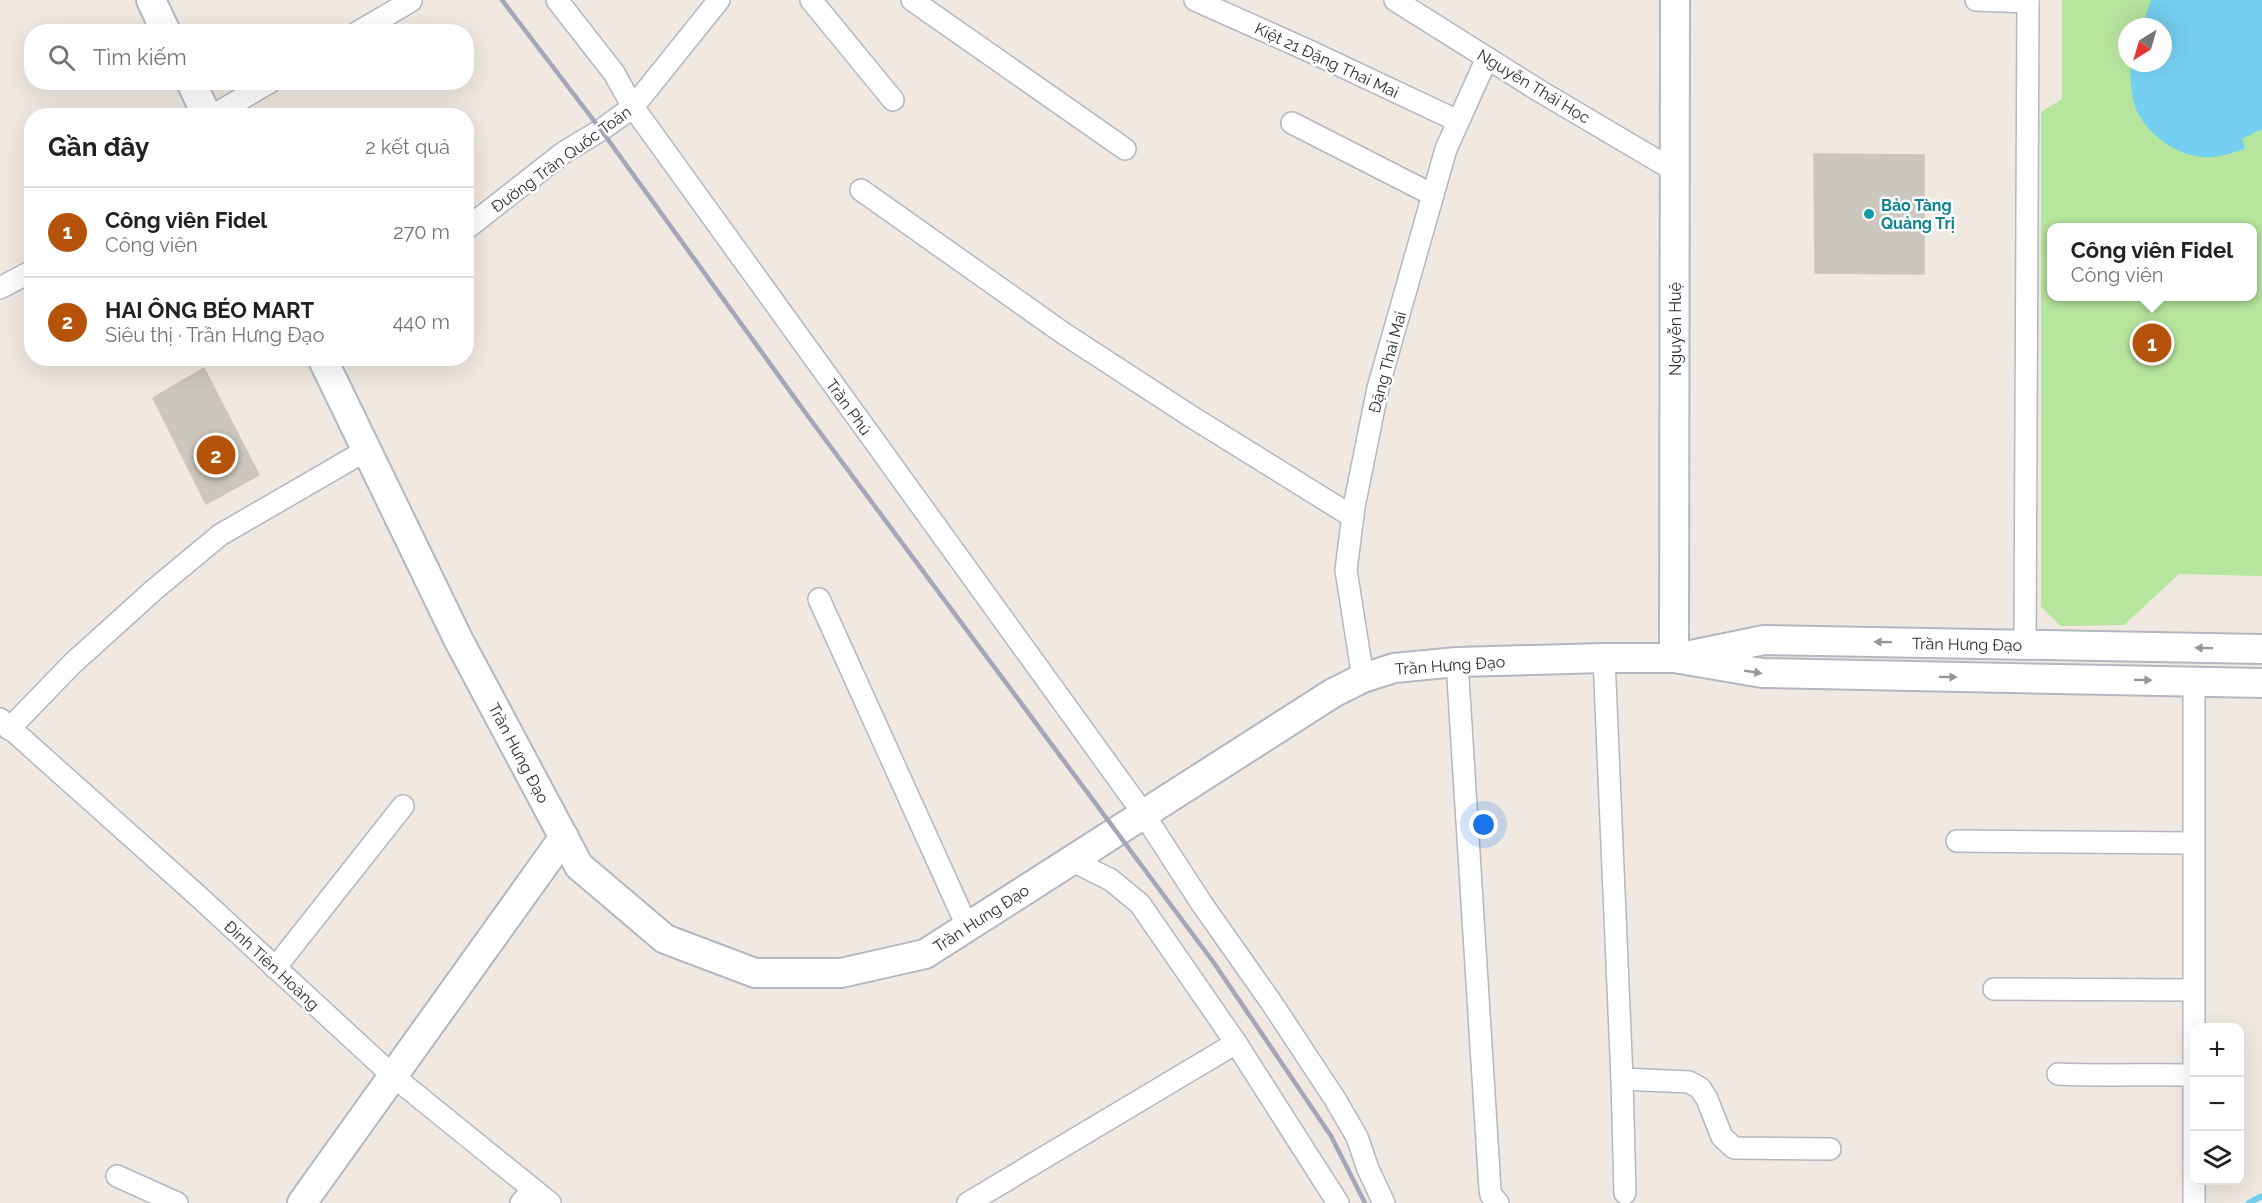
<!DOCTYPE html>
<html lang="vi">
<head>
<meta charset="utf-8">
<style>
  :root { --surface:#fff; --page:#f6f6f6; --text:#202124; --muted:#757577; --line:#e0e0e0; --accent:#b45309 }
  body { margin:0; font-family:Raleway,sans-serif; background:var(--page); color:var(--text) }
  .controls { position:absolute; right:18px; bottom:18px; display:grid; overflow:hidden; border-radius:12px; box-shadow:0 6px 24px #0002 }
  .controls button { width:54px; height:54px; display:grid; place-items:center; padding:0; border:0; border-bottom:2px solid var(--line); background:var(--surface); color:var(--text); font:30px sans-serif }
  .compass { position:absolute; left:2118px; top:18px; width:54px; height:54px; border-radius:50%; background:var(--surface); box-shadow:0 6px 24px #0002; rotate:217deg }
  .you { position:absolute; left:1484px; top:825px; width:21px; height:21px; margin:-15px; border:4px solid #fff; border-radius:50%; background:#1a73e8; box-shadow:0 0 0 9px #1a73e833 }
  .badge { display:grid; place-items:center; width:39px; height:39px; border-radius:50%; background:var(--accent); color:#fff; font-size:20px; font-weight:700 }
  .pin { position:absolute; translate:-50% -50%; border:3px solid #fff; box-shadow:0 2px 6px #0006 }
  .popup { position:absolute; left:2047px; top:223px; width:210px; height:78px; box-sizing:border-box; display:grid; place-content:center; border-radius:12px; background:var(--surface); filter:drop-shadow(0 2px 4px #0005); font-size:20px; white-space:nowrap; color:var(--muted) }
  .popup b { font-size:22px; color:var(--text) }
  .popup::after { content:''; position:absolute; left:50%; top:100%; margin-left:-12px; border:12px solid transparent; border-top-color:var(--surface) }
  .list { margin:0; padding:0; list-style:none }
  h2 { display:flex; justify-content:space-between; align-items:center; height:78px; margin:0; padding:0 24px; font-size:26px }
  h2 small { font-size:20px; font-weight:400; color:var(--muted) }
  .list li { display:grid; grid-template-columns:39px 1fr auto; gap:18px; align-items:center; box-sizing:border-box; height:90px; padding:0 24px; border-top:2px solid var(--line) }
  .list b { display:block; font-size:22px; white-space:nowrap }
  .list p { margin:0; font-size:20px; white-space:nowrap; color:var(--muted) }
  .list em { font-size:20px; font-style:normal; color:var(--muted) }
  .icon { flex:none; width:33px; height:33px; fill:none; stroke:currentColor; stroke-width:2; stroke-linecap:round; stroke-linejoin:round }
  .map { position:relative; flex:none; width:2262px; height:1203px; overflow:hidden }
  .search { position:absolute; background:var(--surface); box-shadow:0 6px 24px #0002; left:24px; top:24px; width:450px; height:66px; display:flex; align-items:center; gap:15px; box-sizing:border-box; padding:0 21px; border-radius:24px; color:var(--muted); font-size:22px }
  .panel { position:absolute; background:var(--surface); box-shadow:0 6px 24px #0002; left:24px; top:108px; width:450px; height:258px; border-radius:24px }
  .map>svg:first-child { display:block }
  .green { fill:#b6e59e; fill-rule:evenodd }
  .water { fill:#75cff0 }
  .lines { fill:none; stroke-linecap:round; stroke-linejoin:round }
  .stream { stroke:#75cff0; stroke-width:6 }
  .building { fill:#cbc7bf; stroke:#cbc5ba; stroke-width:1.5 }
  .street-casing { stroke:#b4b7c1; stroke-width:24 }
  .secondary-casing { stroke:#b4b7c1; stroke-width:32 }
  .street { stroke:#fff; stroke-width:21 }
  .secondary { stroke:#fff; stroke-width:28 }
  .rail { stroke:#a3a6b8; stroke-width:4.5 }
  .oneway { fill:#969696 }
  .culture-dot { fill:#0f9aa8; stroke:#fff; stroke-width:2 }
  .labels { text-anchor:middle; stroke-width:5; stroke-linejoin:round; paint-order:stroke }
  .street-label { font-size:16px; fill:#2e2e2e; stroke:#fff }
  .culture-label { font-size:16px; font-weight:bold; fill:#0d838f; stroke:#fff; text-anchor:start }
</style>
</head>
<body>
<div class="map">
<svg width="2262" height="1203" viewBox="0 0 2262 1203">
  <rect width="100%" height="100%" fill="#efe9e1"/>
  <path class="green" d="M2062,0H2262V576L2179,574L2124,625L2061,626L2041,607V112L2062,99ZM2127,27H2163V63H2127ZM2052,228H2252V296H2052Z"/>
  <path class="water" d="M2151,0H2262V129L2242,139L2245,149C2235,152 2224,156 2214,157C2185,160 2155,141 2140,117C2130,101 2131,81 2130,63H2163V27H2142Z"/>
  <g class="lines">
    <path class="stream" d="M2249,1203L2262,1196"/>
  </g>
  <g class="building">
    <path d="M1814,154L1924,155V274L1815,273Z"/>
    <path d="M204,368L259,475L206,504L153,398Z"/>
  </g>
  <g class="lines">
    <defs>
      <g id="street">
        <path d="M557,0L614,73L633,107L1143,813L1202,904L1271,1002L1335,1099L1357,1137L1368,1169L1384,1203"/>
        <path d="M811,0L893,100"/>
        <path d="M912,0L1125,149"/>
        <path d="M1195,0L1305,49L1458,121"/>
        <path d="M1395,0L1538,90L1675,171"/>
        <path d="M1976,0L2028,2"/>
        <path d="M358,32L411,1"/>
        <path d="M212,116L270,82"/>
        <path d="M1292,123L1433,195"/>
        <path d="M861,190L1063,333L1192,417L1353,517"/>
        <path d="M466,229L563,153L601,130L633,107L719,0"/>
        <path d="M0,288L32,271"/>
        <path d="M819,599L967,926"/>
        <path d="M2025,645L2028,0"/>
        <path d="M1604,658L1622,1079L1625,1193"/>
        <path d="M1457,662L1490,1189L1491,1195L1498,1203"/>
        <path d="M1363,678L1346,570L1354,507L1378,388L1446,149L1487,58"/>
        <path d="M2194,681V1203"/>
        <path d="M0,719L198,896L393,1076L550,1203"/>
        <path d="M9,729L73,663L155,589L220,535L365,451"/>
        <path d="M1957,841L2193,843"/>
        <path d="M1071,860L1111,880L1140,904L1236,1043L1338,1203"/>
        <path d="M275,968L403,806"/>
        <path d="M1994,989L2193,990"/>
        <path d="M2058,1074C2103,1076 2148,1074 2194,1075"/>
        <path d="M1622,1079L1689,1082L1700,1088L1707,1099L1722,1137L1734,1148L1830,1149"/>
        <path d="M117,1176L177,1203"/>
        <path d="M521,1203L533,1190"/>
        <path d="M968,1203L1236,1043"/>
      </g>
      <g id="secondary">
        <path d="M151,0L166,32"/>
        <path d="M191,82L207,116"/>
        <path d="M322,358L458,639L579,866L665,939L755,973H841L925,954L1333,693L1363,678L1394,668L1457,662L1604,658H1674L1762,673L2262,683"/>
        <path d="M1691,655L1764,640L2262,649"/>
        <path d="M1674,658L1675,0"/>
        <path d="M302,1203L564,837"/>
      </g>
    </defs>
    <use href="#street" class="street-casing"/>
    <use href="#secondary" class="secondary-casing"/>
    <use href="#street" class="street"/>
    <use href="#secondary" class="secondary"/>
    <path class="rail" d="M502,0L601,130L810,419L1214,963L1331,1136L1365,1203"/>
  </g>
  <defs><path id="oneway-solid" d="M-6-.8H1V-3.2L6.5 0L1 3.2V.8H-6Z" transform="scale(1.5)"/></defs>
  <g class="oneway">
    <use href="#oneway-solid" transform="translate(1883 642) rotate(-179)"/>
    <use href="#oneway-solid" transform="translate(2204 648) rotate(-179)"/>
    <use href="#oneway-solid" transform="translate(1753 672) rotate(9)"/>
    <use href="#oneway-solid" transform="translate(1948 677) rotate(1)"/>
    <use href="#oneway-solid" transform="translate(2143 680) rotate(1)"/>
  </g>
  <circle class="culture-dot" cx="1869" cy="214" r="6"/>
  <g class="labels">
    <g class="street-label">
      <text transform="translate(1327 60) rotate(25)" y="6">Kiệt 21 Đặng Thai Mai</text>
      <text transform="translate(1534 86) rotate(31)" y="6">Nguyễn Thái Học</text>
      <text transform="translate(561 159) rotate(-36)" y="6">Đường Trần Quốc Toản</text>
      <text transform="translate(1675 329) rotate(-90)" y="6">Nguyễn Huệ</text>
      <text transform="translate(1387 362) rotate(-75)" y="6">Đặng Thai Mai</text>
      <text transform="translate(849 407) rotate(54)" y="6">Trần Phú</text>
      <text transform="translate(1967 644) rotate(1)" y="6">Trần Hưng Đạo</text>
      <text transform="translate(1450 665) rotate(-4)" y="6">Trần Hưng Đạo</text>
      <text transform="translate(519 753) rotate(62)" y="6">Trần Hưng Đạo</text>
      <text transform="translate(981 918) rotate(-33)" y="6">Trần Hưng Đạo</text>
      <text transform="translate(272 965) rotate(43)" y="6">Đinh Tiên Hoàng</text>
    </g>
    <g class="culture-label">
      <text x="1881" y="211">Bảo Tàng<tspan x="1881" dy="18">Quảng Trị</tspan></text>
    </g>
  </g>
</svg>
<div class="controls">
<button>+</button>
<button>−</button>
<button><svg class="icon" aria-label="layers" viewBox="0 0 24 24"><path d="M12 4l9 5-9 5-9-5zM3 14l9 5 9-5"/></svg></button>
</div>
<svg class="compass" viewBox="-18 -18 36 36"><path d="M0-13l5 13h-10z" fill="#e53935"/><path d="M0 13l5-13h-10z" fill="#757577"/></svg>
<div class="you"></div>
<div class="pin badge" style="left:2152px;top:343px">1</div>
<div class="popup"><b>Công viên Fidel</b>Công viên</div>
<div class="pin badge" style="left:216px;top:455px">2</div>
<div class="search"><svg class="icon" aria-label="search" viewBox="0 0 24 24"><circle cx="10" cy="10" r="6"/><path d="M15 15l6 6"/></svg>Tìm kiếm</div>
<section class="panel">
<h2>Gần đây<small>2 kết quả</small></h2>
<ul class="list">
<li><span class="badge">1</span><div><b>Công viên Fidel</b><p>Công viên</p></div><em>270 m</em></li>
<li><span class="badge">2</span><div><b>HAI ÔNG BÉO MART</b><p>Siêu thị · Trần Hưng Đạo</p></div><em>440 m</em></li>
</ul>
</section>
</div>
</body>
</html>
